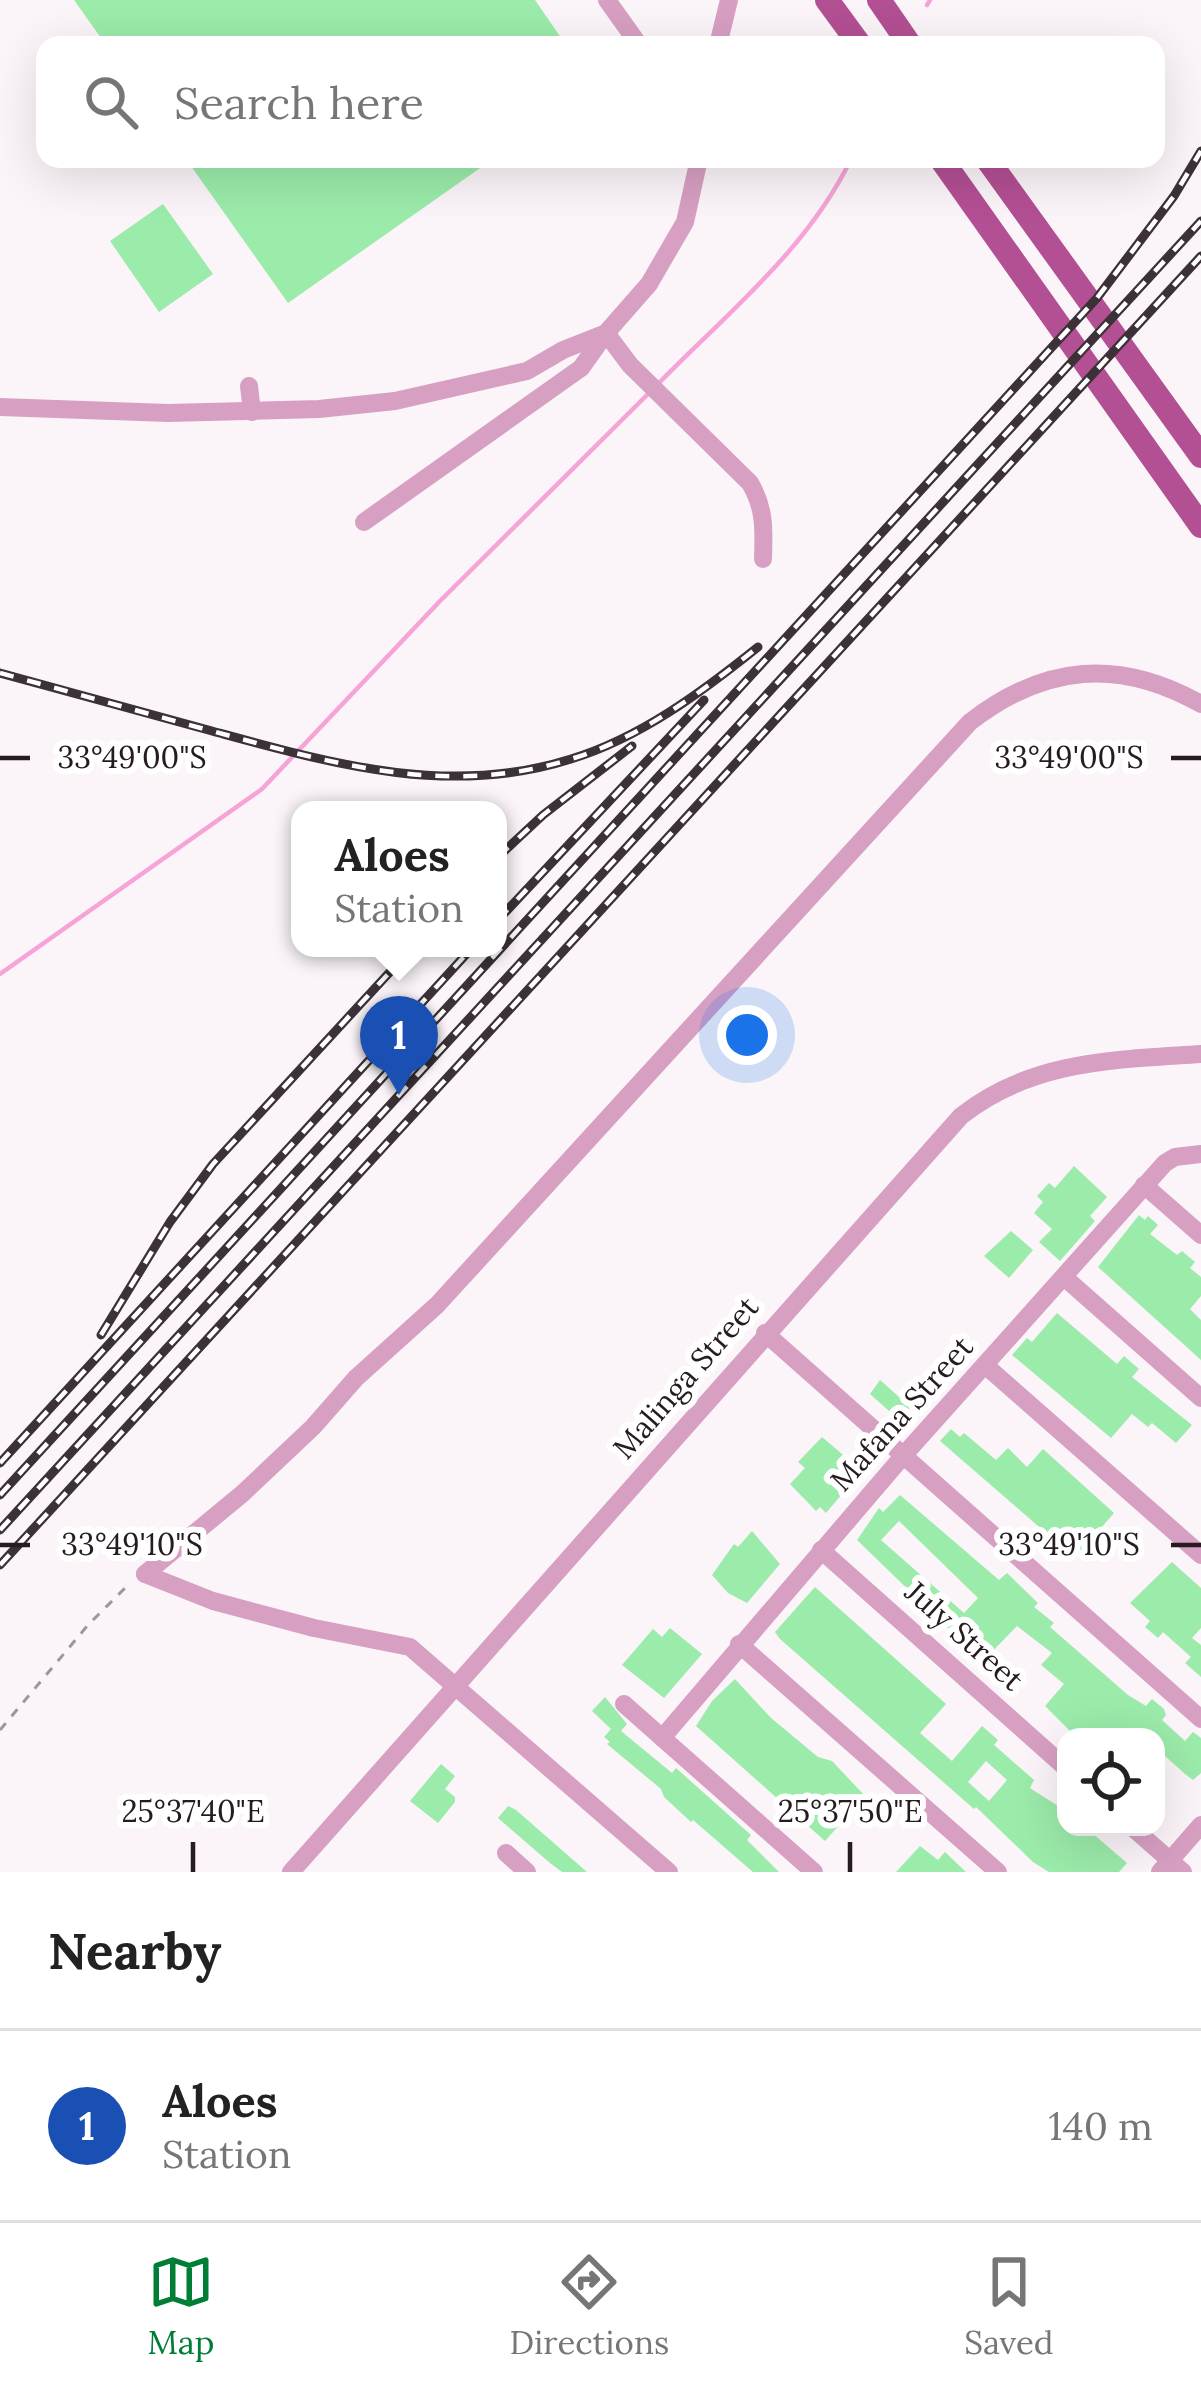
<!DOCTYPE html>
<html lang="en">
<head>
<meta charset="utf-8">
<style>
  :root { --surface:#fff; --page:#f6f6f6; --text:#222; --muted:#767676; --line:#e0e0e0; --accent:#017e36 }
  body { margin:0; font-family:Lora,serif; background:var(--page); color:var(--text) }
  .controls { position:absolute; right:36px; bottom:36px; display:grid; overflow:hidden; border-radius:24px; box-shadow:0 12px 48px #0002 }
  .controls button { width:108px; height:108px; display:grid; place-items:center; padding:0; border:0; border-bottom:3px solid var(--line); background:var(--surface); color:var(--text); font:60px sans-serif }
  .you { position:absolute; left:747px; top:1035px; width:42px; height:42px; margin:-30px; border:9px solid #fff; border-radius:50%; background:#1a73e8; box-shadow:0 0 0 18px #1a73e833 }
  .badge { display:grid; place-items:center; width:78px; height:78px; border-radius:50%; background:var(--accent); color:#fff; font-size:39px; font-weight:700 }
  .pin { position:absolute; translate:-50% -99px; filter:drop-shadow(0 3px 6px #0008) }
  .pin::after { content:''; position:absolute; top:63px; width:42px; height:36px; background:inherit; clip-path:polygon(0 0,100% 0,50% 100%) }
  .popup { position:absolute; left:291px; top:801px; width:216px; height:156px; box-sizing:border-box; display:grid; place-content:center; border-radius:24px; background:var(--surface); filter:drop-shadow(0 3px 9px #0005); font-size:39px; white-space:nowrap; color:var(--muted) }
  .popup b { font-size:45px; color:var(--text) }
  .popup::after { content:''; position:absolute; left:50%; top:100%; margin-left:-24px; border:24px solid transparent; border-top-color:var(--surface) }
  .list { margin:0; padding:0; list-style:none }
  h2 { display:flex; justify-content:space-between; align-items:center; height:156px; margin:0; padding:0 48px; font-size:51px }
  h2 small { font-size:39px; font-weight:400; color:var(--muted) }
  .list li { display:grid; grid-template-columns:78px 1fr auto; gap:36px; align-items:center; box-sizing:border-box; height:192px; padding:0 48px; border-top:3px solid var(--line) }
  .list b { display:block; font-size:45px; white-space:nowrap }
  .list p { margin:0; font-size:39px; white-space:nowrap; color:var(--muted) }
  .list em { font-size:39px; font-style:normal; color:var(--muted) }
  .icon { flex:none; width:66px; height:66px; fill:none; stroke:currentColor; stroke-width:2; stroke-linecap:round; stroke-linejoin:round }
  .map { position:relative; flex:none; width:1201px; height:1872px; overflow:hidden }
  .search { position:absolute; background:var(--surface); box-shadow:0 12px 48px #0002; left:36px; right:36px; top:36px; height:132px; display:flex; align-items:center; gap:30px; box-sizing:border-box; padding:0 42px; border-radius:24px; color:var(--muted); font-size:45px }
  .sheet { height:348px; background:var(--surface) }
  nav { display:flex; justify-content:space-around; align-items:center; box-sizing:border-box; height:168px; border-top:3px solid var(--line); background:var(--surface); font-size:33px; color:var(--muted) }
  nav a { display:grid; justify-items:center; gap:6px }
  nav .on { color:var(--accent) }
  .map>svg:first-child { display:block }
  .lines { fill:none; stroke-linecap:round; stroke-linejoin:round }
  .stream { stroke:#f6a3d8; stroke-width:4.5 }
  .building { fill:#9bebaa; fill-rule:evenodd }
  .path { stroke:#9e969b; stroke-width:3; stroke-dasharray:9 9; stroke-linecap:butt }
  .minor { stroke:#d79fc2; stroke-width:18 }
  .major { stroke:#b34f93; stroke-width:24 }
  .rail-casing { stroke:#3b3137; stroke-width:9 }
  .rail { stroke:#fff; stroke-width:4.5; stroke-dasharray:14; stroke-linecap:butt }
  .ticks { fill:none; stroke:#251b21; stroke-width:4.5 }
  .labels { text-anchor:middle; stroke-width:12; stroke-linejoin:round; paint-order:stroke }
  .street-label { font-size:30px; fill:#251b21; stroke:#fff }
  .ticks-label { font-size:30px; text-anchor:middle; fill:#251b21; stroke:#fff; stroke-width:12; stroke-linejoin:round; paint-order:stroke }
</style>
</head>
<body>
<div class="map">
<svg width="1201" height="1872" viewBox="0 0 1201 1872">
  <rect width="100%" height="100%" fill="#fbf5f9"/>
  <g class="lines">
    <g class="stream">
      <path d="M927,5L930,0"/>
      <path d="M657,385C726,314 808,249 851,159"/>
      <path d="M0,974L262,789L440,601L649,393"/>
    </g>
  </g>
  <g class="building">
    <path d="M74,0H535L566,45H106Z"/>
    <path d="M186,159H493L288,303Z"/>
    <path d="M163,204L213,274L159,312L110,241Z"/>
    <path d="M1074,1166L1107,1197L1090,1216L1095,1221L1060,1261L1039,1242L1052,1229L1034,1213L1043,1202L1037,1196L1049,1183L1055,1188Z"/>
    <path d="M1139,1215L1145,1220L1148,1216L1158,1225L1150,1234L1177,1255L1182,1251L1195,1262L1190,1268L1201,1277V1296L1190,1309L1201,1320V1360L1098,1267Z"/>
    <path d="M1011,1231L1033,1250L1009,1278L984,1256Z"/>
    <path d="M1057,1313L1117,1364L1124,1356L1139,1369L1132,1377L1192,1425L1176,1443L1152,1423L1148,1427L1132,1414L1111,1438L1012,1355L1027,1338L1032,1342Z"/>
    <path d="M880,1380L917,1413L906,1426L870,1394Z"/>
    <path d="M951,1429L960,1437L964,1433L996,1460L1008,1448L1027,1467L1043,1449L1114,1513L1075,1558L940,1441Z"/>
    <path d="M822,1437L848,1459L851,1455L869,1470L857,1484L853,1481L826,1513L820,1507L816,1511L790,1484L805,1468L798,1462Z"/>
    <path d="M900,1495L999,1580L1007,1573L1038,1603L1034,1607L1054,1623L1050,1627L1128,1695L1146,1706L1152,1699L1164,1709L1166,1715L1162,1720L1185,1741L1193,1732L1201,1738V1773L1193,1780L1185,1774L1156,1748V1737H1076L1045,1706L1064,1684L1041,1665L1052,1653L1017,1626L986,1658L950,1630L857,1540L879,1508L883,1512ZM899,1521L978,1598L964,1613L881,1540Z"/>
    <path d="M752,1531L780,1564L747,1603L728,1593L712,1575L734,1544L738,1547Z"/>
    <path d="M1172,1562L1201,1588V1628L1192,1638L1201,1645V1677L1185,1663L1191,1657L1163,1632L1158,1638L1145,1627L1150,1621L1130,1603Z"/>
    <path d="M815,1587L946,1704L920,1733L952,1761L982,1726L998,1740L994,1745L1034,1780L1030,1788L1066,1811V1827H1085L1127,1863L1119,1872H1049L1033,1862L976,1807L974,1809L780,1639L775,1632ZM986,1761L1007,1780L989,1801L968,1782Z"/>
    <path d="M670,1628L702,1654L664,1698L622,1665L653,1629L662,1637Z"/>
    <path d="M735,1679L771,1718L818,1757L832,1761L865,1796L825,1841L696,1726L712,1701Z"/>
    <path d="M605,1697L627,1724L621,1731L672,1773L676,1768L751,1835L747,1840L779,1872H753L693,1820L691,1822L664,1797L661,1789L607,1744L610,1742L604,1737L611,1729L592,1711Z"/>
    <path d="M441,1764L455,1776L445,1789L455,1797V1802L438,1823L410,1801Z"/>
    <path d="M508,1806L516,1810L587,1872H562L550,1863L498,1818Z"/>
    <path d="M920,1846L938,1860L945,1852L966,1872H896Z"/>
  </g>
  <g class="lines">
    <path class="path" d="M0,1730L88,1625L130,1583"/>
    <g class="minor">
      <path d="M607,0L639,45"/>
      <path d="M718,45L729,0"/>
      <path d="M249,386L252,412"/>
      <path d="M0,407L168,413L319,409L395,401L527,371L563,350L606,333L649,284L685,222L699,159"/>
      <path d="M364,522L581,368L606,333L630,365L750,483C765,508 764,530 763,559"/>
      <path d="M1144,1185L1201,1235"/>
      <path d="M1064,1277L1201,1398"/>
      <path d="M765,1333L1201,1719"/>
      <path d="M986,1366L1201,1555"/>
      <path d="M821,1550L1066,1768"/>
      <path d="M145,1574L242,1494L313,1427L356,1378L437,1305L970,722C1045,664 1119,658 1201,704"/>
      <path d="M145,1574L213,1601L314,1628L410,1647L669,1872"/>
      <path d="M739,1644L998,1872"/>
      <path d="M624,1704L814,1872"/>
      <path d="M662,1738L903,1456L1165,1163L1175,1157L1201,1154"/>
      <path d="M1132,1827L1183,1872"/>
      <path d="M506,1853L527,1872"/>
      <path d="M291,1872L961,1116C1032,1060 1114,1060 1201,1054"/>
      <path d="M1160,1872L1201,1825"/>
    </g>
    <g class="major">
      <path d="M827,0L860,45"/>
      <path d="M879,0L910,45"/>
      <path d="M941,159L1201,526"/>
      <path d="M987,159L1201,456"/>
    </g>
    <defs>
      <g id="rail">
        <path d="M0,673C71,692 141,712 212,731C330,763 449,798 571,759C640,738 702,692 758,647"/>
        <path d="M498,857L543,815L632,746"/>
        <path d="M498,920L704,700"/>
        <path d="M101,1335L170,1222L213,1164L412,948"/>
        <path d="M0,1463L472,948"/>
        <path d="M0,1495L1097,298L1174,196L1201,151"/>
        <path d="M0,1530L1201,221"/>
        <path d="M0,1565L1201,256"/>
      </g>
    </defs>
    <use href="#rail" class="rail-casing"/>
    <use href="#rail" class="rail"/>
  </g>
  <path class="ticks" d="M0,758H30M1171,758H1201M0,1545H30M1171,1545H1201M193,1842V1872M850,1842V1872"/>
  <g class="labels">
    <g class="street-label">
      <text transform="translate(686 1378) rotate(-49)" y="10">Malinga Street</text>
      <text transform="translate(902 1414) rotate(-48)" y="10">Mafana Street</text>
      <text transform="translate(964 1636) rotate(42)" y="10">July Street</text>
    </g>
  </g>
  <g class="ticks-label">
    <text x="132" y="768">33°49'00"S</text>
    <text x="1069" y="768">33°49'00"S</text>
    <text x="132" y="1555">33°49'10"S</text>
    <text x="1069" y="1555">33°49'10"S</text>
    <text x="193" y="1822">25°37'40"E</text>
    <text x="850" y="1822">25°37'50"E</text>
  </g>
</svg>
<div class="controls">
<button><svg class="icon" aria-label="locate" viewBox="0 0 24 24"><circle cx="12" cy="12" r="6"/><path d="M12 2v4M12 18v4M2 12h4M18 12h4"/></svg></button>
</div>
<div class="you"></div>
<div class="pin badge" style="left:399px;top:1095px;background:#1a4fb4">1</div>
<div class="popup"><b>Aloes</b>Station</div>
<div class="search"><svg class="icon" aria-label="search" viewBox="0 0 24 24"><circle cx="10" cy="10" r="6"/><path d="M15 15l6 6"/></svg>Search here</div>
</div>
<section class="sheet">
<h2>Nearby<small></small></h2>
<ul class="list">
<li><span class="badge" style="background:#1a4fb4">1</span><div><b>Aloes</b><p>Station</p></div><em>140 m</em></li>
</ul>
</section>
<nav>
<a class="on"><svg class="icon" aria-label="map" viewBox="0 0 24 24"><path d="M3 6l6-2 6 2 6-2v14l-6 2-6-2-6 2zM9 4v14M15 6v14"/></svg>Map</a>
<a><svg class="icon" aria-label="directions" viewBox="0 0 24 24"><path d="M12 3l9 9-9 9-9-9zM9 14v-3h6M13 9l2 2-2 2"/></svg>Directions</a>
<a><svg class="icon" aria-label="saved" viewBox="0 0 24 24"><path d="M7 4h10v16l-5-4-5 4z"/></svg>Saved</a>
</nav>
</body>
</html>
